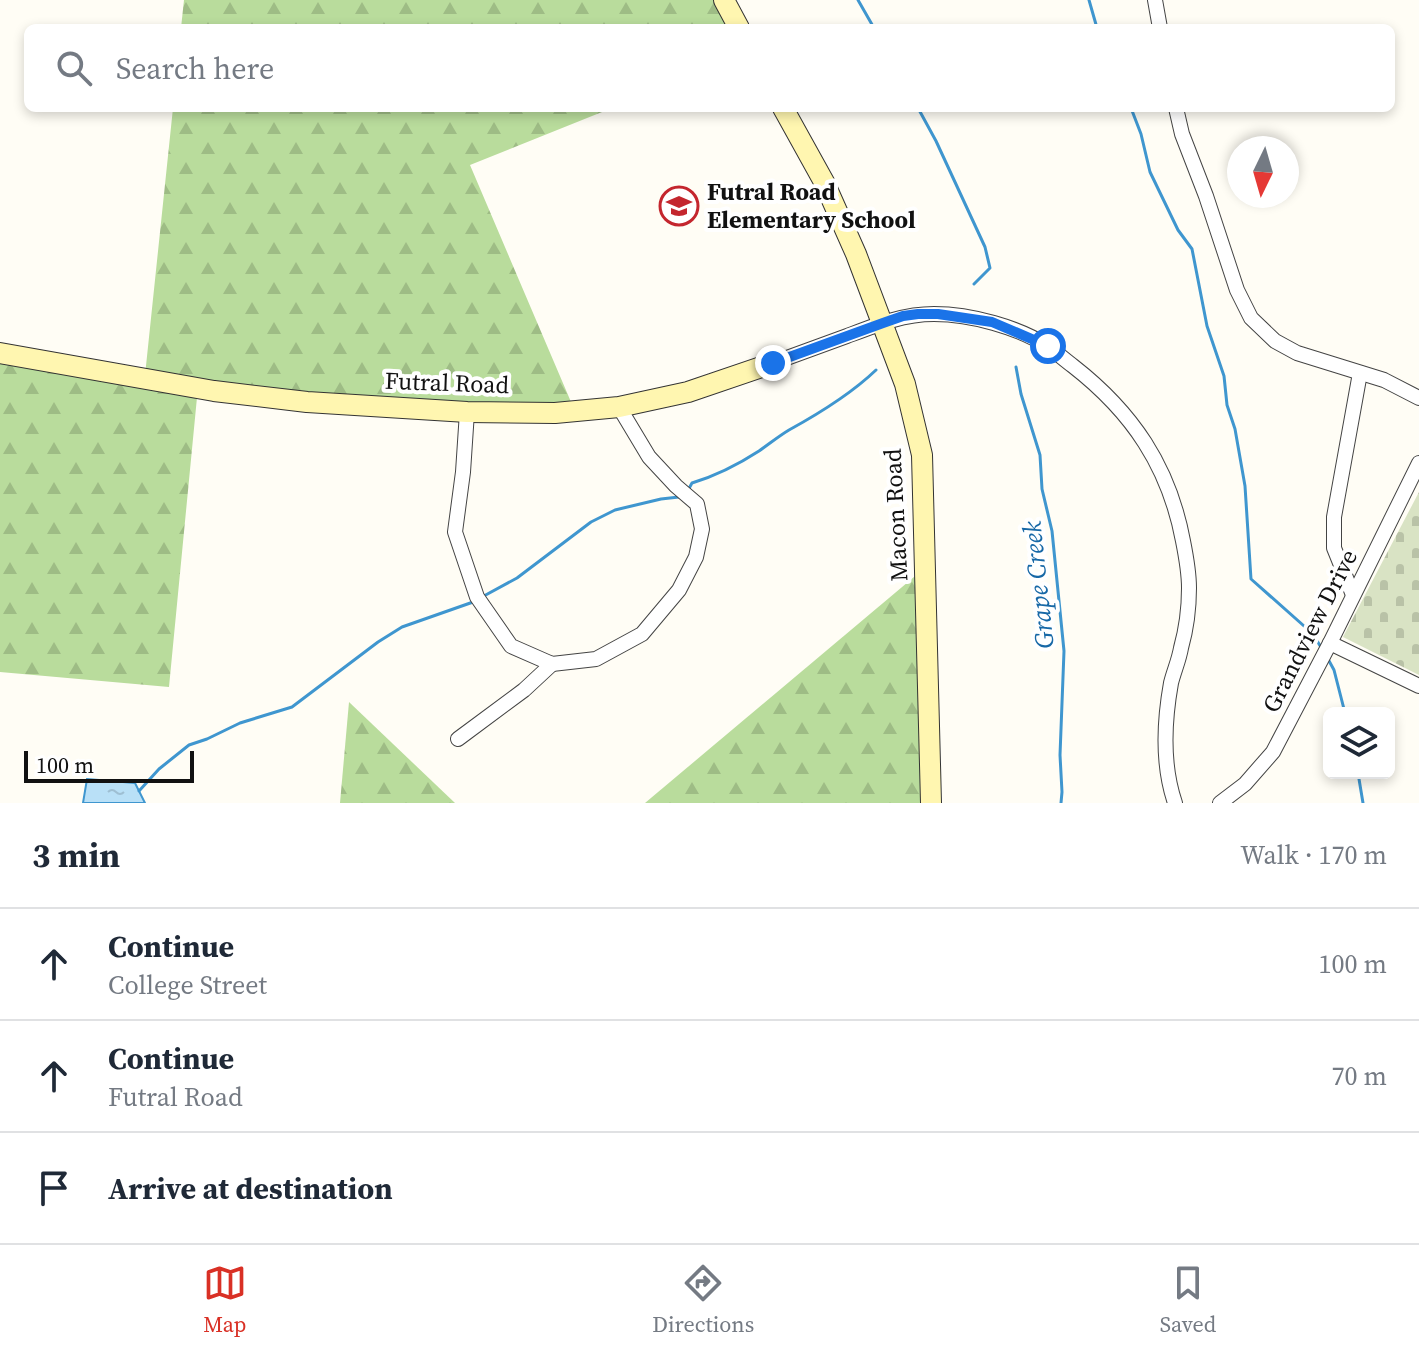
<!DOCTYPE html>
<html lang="en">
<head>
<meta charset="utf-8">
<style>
  :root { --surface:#fff; --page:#f2f2f3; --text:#1f2937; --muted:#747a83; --line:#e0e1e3; --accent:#d93025 }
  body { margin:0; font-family:"Source Serif 4",serif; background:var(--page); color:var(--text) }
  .controls { position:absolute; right:24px; bottom:24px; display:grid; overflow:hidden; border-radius:12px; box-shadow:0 4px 12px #0003 }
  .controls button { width:72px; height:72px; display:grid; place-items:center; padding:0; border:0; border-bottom:2px solid var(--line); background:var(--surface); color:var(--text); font:40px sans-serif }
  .compass { position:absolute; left:1227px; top:136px; width:72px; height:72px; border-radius:50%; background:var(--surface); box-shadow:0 4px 12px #0003; rotate:185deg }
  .scale { position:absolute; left:24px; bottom:20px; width:170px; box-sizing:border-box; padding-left:8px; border:4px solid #111; border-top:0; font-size:22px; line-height:28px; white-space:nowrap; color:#111; -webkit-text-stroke:6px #fff; paint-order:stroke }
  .stop { position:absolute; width:24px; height:24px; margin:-18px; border:6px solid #1a73e8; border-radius:50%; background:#fff }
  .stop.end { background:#1a73e8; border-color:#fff; box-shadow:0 2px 8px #0008 }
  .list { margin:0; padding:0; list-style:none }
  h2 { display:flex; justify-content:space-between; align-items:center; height:104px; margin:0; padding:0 32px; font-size:34px }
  h2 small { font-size:26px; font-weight:400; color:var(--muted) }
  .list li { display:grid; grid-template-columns:52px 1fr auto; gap:24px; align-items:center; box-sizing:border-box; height:112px; padding:0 32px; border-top:2px solid var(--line) }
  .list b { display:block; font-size:30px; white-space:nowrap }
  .list p { margin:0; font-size:26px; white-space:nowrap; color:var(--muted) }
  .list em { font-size:26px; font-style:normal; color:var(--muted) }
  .icon { flex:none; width:44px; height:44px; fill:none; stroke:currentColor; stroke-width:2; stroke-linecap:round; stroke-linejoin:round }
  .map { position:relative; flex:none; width:1419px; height:803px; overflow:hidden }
  .search { position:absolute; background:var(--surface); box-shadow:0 4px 12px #0003; left:24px; right:24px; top:24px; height:88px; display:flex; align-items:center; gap:20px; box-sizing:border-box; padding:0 28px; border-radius:12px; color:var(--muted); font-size:30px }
  .sheet { height:440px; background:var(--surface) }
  nav { display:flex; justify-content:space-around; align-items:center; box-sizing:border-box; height:112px; border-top:2px solid var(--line); background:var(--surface); font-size:22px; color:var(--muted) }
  nav a { display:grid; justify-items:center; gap:4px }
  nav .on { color:var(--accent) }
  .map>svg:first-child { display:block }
  .forest { fill:url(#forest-firs) }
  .cemetery { fill:url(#cemetery-stones) }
  .water { fill:url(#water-ripples); stroke:#3f96cf; stroke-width:2 }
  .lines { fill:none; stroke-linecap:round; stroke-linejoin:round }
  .stream { stroke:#3f96cf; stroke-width:3 }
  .street-casing { stroke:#444; stroke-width:16 }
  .secondary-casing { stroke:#333; stroke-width:22 }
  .street { stroke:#fff; stroke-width:14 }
  .secondary { stroke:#fff6b0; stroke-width:20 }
  .route { stroke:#1a73e8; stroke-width:10 }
  .labels { text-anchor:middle; stroke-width:8; stroke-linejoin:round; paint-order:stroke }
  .poi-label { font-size:24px; font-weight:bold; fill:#111; stroke:#fff; text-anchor:start }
  .street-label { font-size:24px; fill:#111; stroke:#fff }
  .water-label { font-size:26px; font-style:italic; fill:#1768a6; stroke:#fff }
</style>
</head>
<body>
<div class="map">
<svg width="1419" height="803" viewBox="0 0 1419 803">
  <defs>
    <pattern id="forest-firs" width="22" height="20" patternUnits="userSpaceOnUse" patternTransform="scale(2)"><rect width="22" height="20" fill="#b9dc9c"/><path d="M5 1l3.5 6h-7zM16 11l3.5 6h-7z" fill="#9ebc85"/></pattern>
    <pattern id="cemetery-stones" width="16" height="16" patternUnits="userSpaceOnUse" patternTransform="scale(2)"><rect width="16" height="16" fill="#d9e3c4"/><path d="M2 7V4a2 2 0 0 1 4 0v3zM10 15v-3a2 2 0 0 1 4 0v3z" fill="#b9c2a7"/></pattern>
    <pattern id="water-ripples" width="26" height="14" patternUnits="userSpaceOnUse" patternTransform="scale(2)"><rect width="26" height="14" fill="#b9e0f7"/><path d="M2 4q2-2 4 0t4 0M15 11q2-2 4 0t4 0" fill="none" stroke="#9ebfd3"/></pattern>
  </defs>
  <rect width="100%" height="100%" fill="#fffdf5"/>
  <g class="forest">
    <path d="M184,0H724L741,28H181Z"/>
    <path d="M173,108H612L470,165L574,409L198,387L169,687L0,672V353L144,385Z"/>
    <path d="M933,561L937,803H645Z"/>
    <path d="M349,702L455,803H340Z"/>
  </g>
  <path class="cemetery" d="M1419,492V675L1343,637Z"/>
  <path class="water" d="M87,779L135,783L145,803H83Z"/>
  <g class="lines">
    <g class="stream">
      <path d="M858,0L874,28"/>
      <path d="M1089,0L1097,28"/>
      <path d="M918,108L936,141L985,247L990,268L974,284"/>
      <path d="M1131,108L1141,134L1150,172L1178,230L1192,249L1207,326L1224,376L1227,405L1235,429L1245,486L1251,579L1313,634L1322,649"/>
      <path d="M1016,367L1021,394L1040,455L1042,489L1052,531L1064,651L1060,755L1062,792L1061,803"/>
      <path d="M687,492L692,483C715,476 739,464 759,451C769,444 779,436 789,430C820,413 851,394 876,370"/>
      <path d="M482,597L517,578L591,522L615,510L661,499L679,497"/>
      <path d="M1328,659L1334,670L1345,713"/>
      <path d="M1358,773L1363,803"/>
      <path d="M139,791L159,769L189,745L207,739L240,723L292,707L378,642L402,627L476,601"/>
    </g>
    <defs>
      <g id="street">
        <path d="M1155,0L1160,28"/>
        <path d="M1176,108L1182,134L1206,196L1237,290L1251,318L1275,341L1297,353L1384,380L1419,398"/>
        <path d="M773,363C798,354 822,345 847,336C876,325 903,314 934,314C971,314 1018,327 1049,347C1057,353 1065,360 1073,366C1132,412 1169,466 1183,541C1186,556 1189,572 1189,588C1189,608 1186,630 1181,648C1179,660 1174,671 1171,683C1164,722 1162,765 1175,803"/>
        <path d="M467,412L463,472L455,532L477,597L511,646L552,664L596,659L642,634L679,590L696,557L702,529L697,504L676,486L649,457L619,407"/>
        <path d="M1353,595L1334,548V517L1360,373"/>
        <path d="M1330,643L1419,686"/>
        <path d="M458,739L524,690L552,664"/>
        <path d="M1220,803L1245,784L1273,752L1330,643L1419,463"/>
      </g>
      <g id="secondary">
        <path d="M724,0L739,28"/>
        <path d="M783,108L824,182L856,254L905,384L922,455L931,803"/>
        <path d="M0,353L214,391L307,402L467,412L555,413L619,407L688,392L773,363"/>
      </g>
    </defs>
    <use href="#street" class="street-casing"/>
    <use href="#secondary" class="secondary-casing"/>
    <use href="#street" class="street"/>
    <use href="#secondary" class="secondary"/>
  </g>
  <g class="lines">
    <path class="route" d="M773,363L883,323L903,316L918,314H938L992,322L1048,346"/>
  </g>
  <defs>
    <symbol id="school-ring" viewBox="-11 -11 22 22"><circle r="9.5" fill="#fff" stroke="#c4262e" stroke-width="1.5"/><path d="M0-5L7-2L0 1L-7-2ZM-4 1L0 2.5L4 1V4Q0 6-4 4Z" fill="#c4262e"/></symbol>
  </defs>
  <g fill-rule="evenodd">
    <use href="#school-ring" x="657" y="184" width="44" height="44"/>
  </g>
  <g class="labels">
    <g class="poi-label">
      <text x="707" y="200">Futral Road<tspan x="707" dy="28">Elementary School</tspan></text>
    </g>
    <g class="street-label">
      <text transform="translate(447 383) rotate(2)" y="8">Futral Road</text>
      <text transform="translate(896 515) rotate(-93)" y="8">Macon Road</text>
      <text transform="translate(1310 631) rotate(-63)" y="8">Grandview Drive</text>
    </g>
    <g class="water-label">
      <text transform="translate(1038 585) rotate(-96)" y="9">Grape Creek</text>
    </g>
  </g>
</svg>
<div class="controls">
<button><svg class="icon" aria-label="layers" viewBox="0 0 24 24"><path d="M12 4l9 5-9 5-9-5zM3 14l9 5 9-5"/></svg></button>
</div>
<svg class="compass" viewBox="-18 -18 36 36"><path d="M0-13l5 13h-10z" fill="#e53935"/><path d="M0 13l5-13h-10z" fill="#747a83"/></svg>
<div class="scale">100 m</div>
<div class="stop" style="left:1048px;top:346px"></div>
<div class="stop end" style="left:773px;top:363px"></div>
<div class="search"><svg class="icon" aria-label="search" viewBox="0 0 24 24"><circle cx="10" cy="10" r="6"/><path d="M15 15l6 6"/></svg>Search here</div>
</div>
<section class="sheet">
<h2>3 min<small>Walk · 170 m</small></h2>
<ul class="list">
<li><svg class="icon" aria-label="ahead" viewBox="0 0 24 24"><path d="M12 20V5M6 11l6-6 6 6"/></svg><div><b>Continue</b><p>College Street</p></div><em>100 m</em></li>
<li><svg class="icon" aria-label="ahead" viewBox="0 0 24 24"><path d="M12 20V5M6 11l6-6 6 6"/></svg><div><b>Continue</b><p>Futral Road</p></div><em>70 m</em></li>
<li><svg class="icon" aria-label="arrive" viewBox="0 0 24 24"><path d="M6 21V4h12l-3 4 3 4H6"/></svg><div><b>Arrive at destination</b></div></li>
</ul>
</section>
<nav>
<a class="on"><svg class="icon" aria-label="map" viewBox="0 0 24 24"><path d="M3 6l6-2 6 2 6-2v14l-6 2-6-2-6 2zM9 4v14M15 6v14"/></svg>Map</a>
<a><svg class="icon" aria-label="directions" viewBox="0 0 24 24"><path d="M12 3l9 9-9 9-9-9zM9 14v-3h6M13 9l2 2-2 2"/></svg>Directions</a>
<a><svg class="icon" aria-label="saved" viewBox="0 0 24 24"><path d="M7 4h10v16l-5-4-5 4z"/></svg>Saved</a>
</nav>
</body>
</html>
